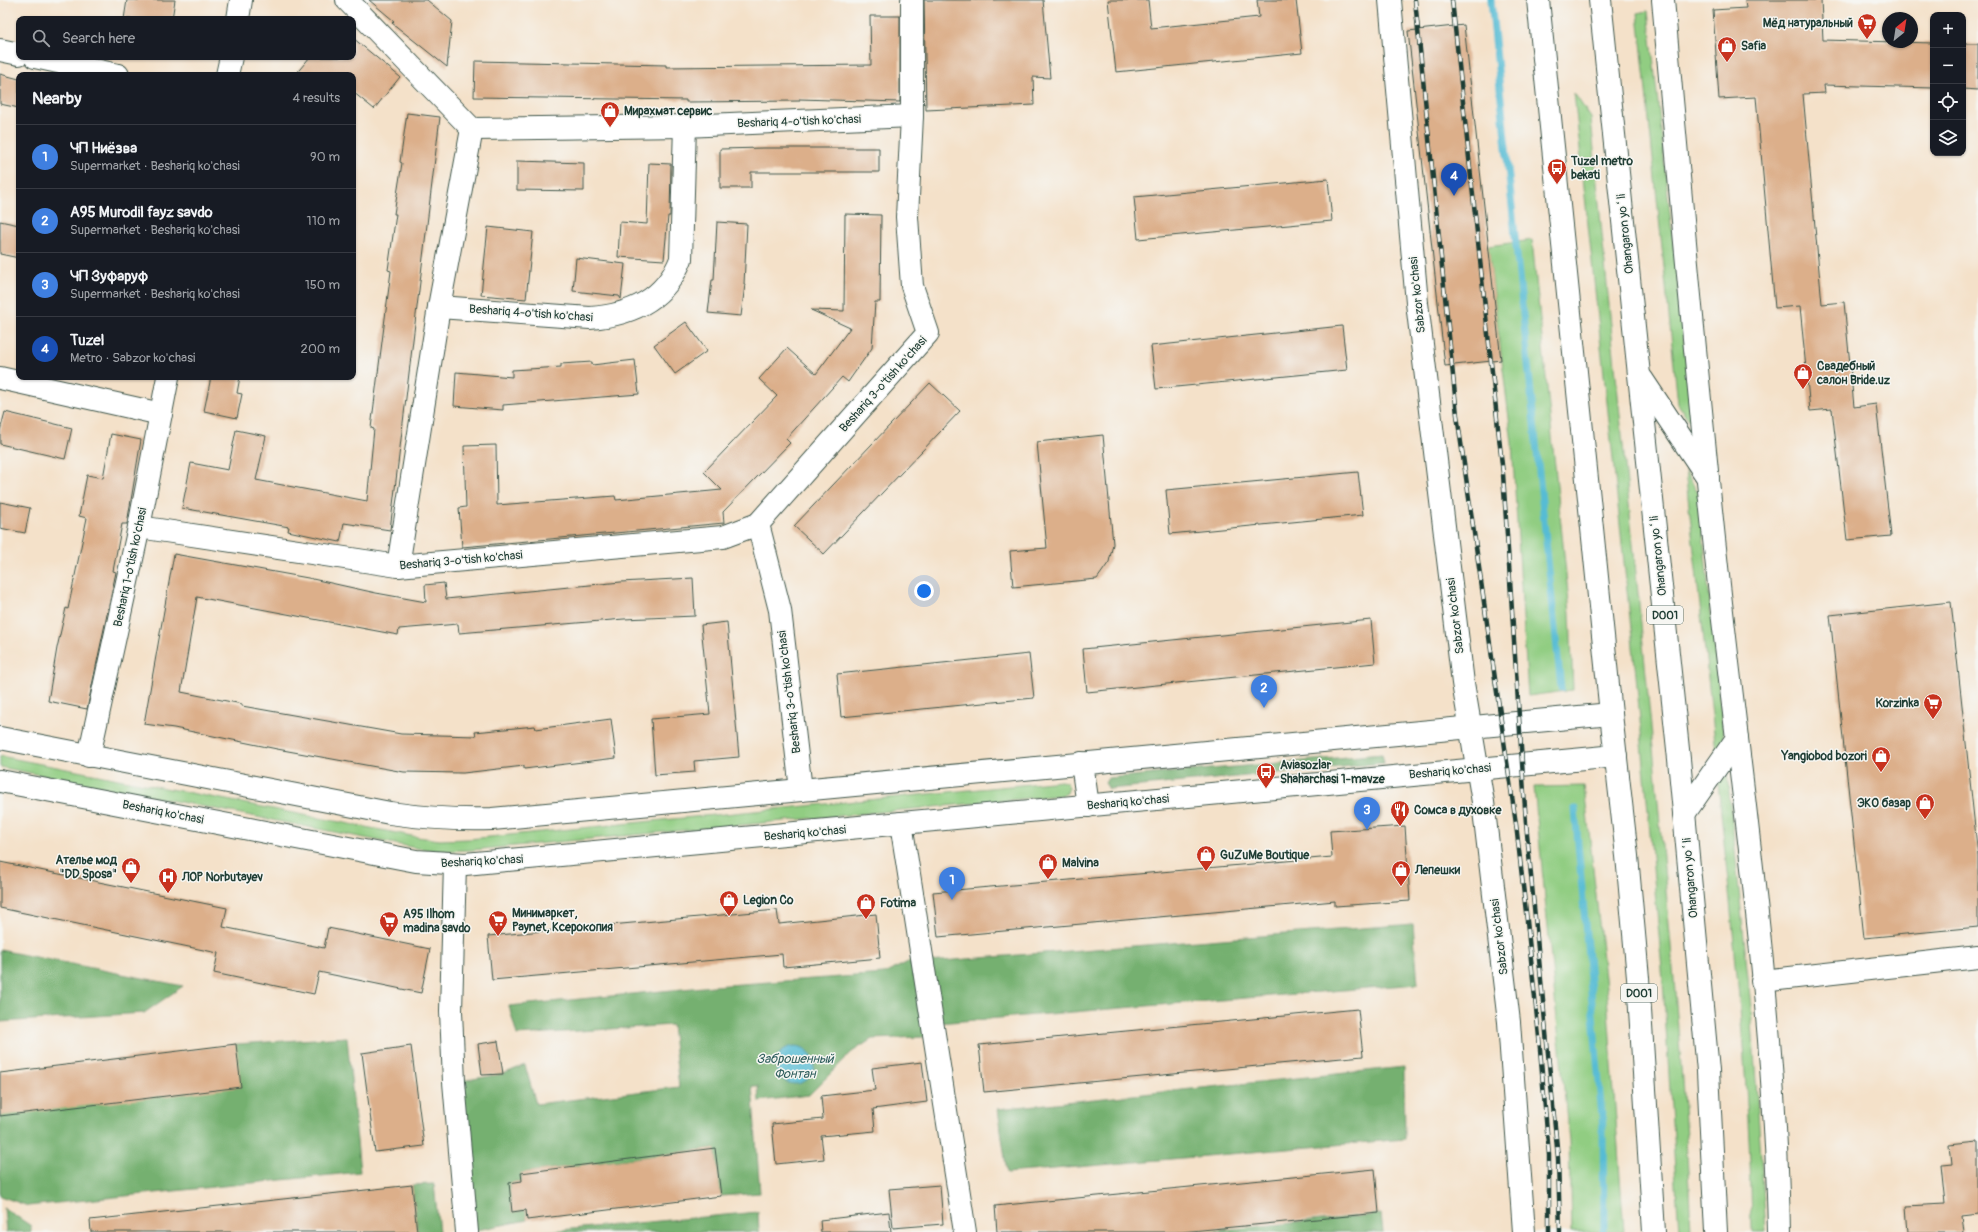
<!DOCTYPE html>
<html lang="en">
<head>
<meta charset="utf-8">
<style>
  :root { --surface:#171b24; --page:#242831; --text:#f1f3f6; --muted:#9ea1a6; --line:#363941; --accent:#c8321e }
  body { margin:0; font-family:Pangolin,sans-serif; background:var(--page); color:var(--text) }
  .controls { position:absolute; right:12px; top:12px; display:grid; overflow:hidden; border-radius:8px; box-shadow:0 1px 3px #0004 }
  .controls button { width:36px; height:36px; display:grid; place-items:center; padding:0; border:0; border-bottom:1px solid var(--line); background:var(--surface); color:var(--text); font:20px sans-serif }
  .compass { position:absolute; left:1882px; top:12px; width:36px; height:36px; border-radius:50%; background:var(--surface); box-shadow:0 1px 3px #0004; rotate:30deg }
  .you { position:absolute; left:924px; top:591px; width:14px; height:14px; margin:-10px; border:3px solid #fff; border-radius:50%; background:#1a73e8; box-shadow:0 0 0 6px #1a73e833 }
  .badge { display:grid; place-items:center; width:26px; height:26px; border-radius:50%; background:var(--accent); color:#fff; font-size:13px; font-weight:700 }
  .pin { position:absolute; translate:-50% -33px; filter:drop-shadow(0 1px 2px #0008) }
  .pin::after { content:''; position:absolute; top:21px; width:14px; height:12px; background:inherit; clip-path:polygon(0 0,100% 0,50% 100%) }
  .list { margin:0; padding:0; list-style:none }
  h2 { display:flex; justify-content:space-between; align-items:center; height:52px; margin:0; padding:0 16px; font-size:17px }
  h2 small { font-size:13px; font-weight:400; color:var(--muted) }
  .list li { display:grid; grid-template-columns:26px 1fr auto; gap:12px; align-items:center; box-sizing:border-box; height:64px; padding:0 16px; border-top:1px solid var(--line) }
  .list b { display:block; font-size:15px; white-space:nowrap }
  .list p { margin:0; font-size:13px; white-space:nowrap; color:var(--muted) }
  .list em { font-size:13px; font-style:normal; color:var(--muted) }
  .icon { flex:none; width:22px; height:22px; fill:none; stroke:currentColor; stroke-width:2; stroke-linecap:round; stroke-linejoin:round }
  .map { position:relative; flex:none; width:1978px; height:1232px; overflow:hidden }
  .search { position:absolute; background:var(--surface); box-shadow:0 1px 3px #0004; left:16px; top:16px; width:340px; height:44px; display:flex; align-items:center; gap:10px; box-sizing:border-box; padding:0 14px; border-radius:8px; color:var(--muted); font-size:15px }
  .panel { position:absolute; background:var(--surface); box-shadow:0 1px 3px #0004; left:16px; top:72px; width:340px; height:308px; border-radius:8px }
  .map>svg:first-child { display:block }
  .green { fill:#91cd82; stroke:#58855b }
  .forest { fill:#74b070; stroke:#4a7652 }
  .water { fill:#56bcd4; stroke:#3a7c84 }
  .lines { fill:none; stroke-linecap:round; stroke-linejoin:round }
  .stream { stroke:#56bcd4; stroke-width:7 }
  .building { fill:#dcaf8a }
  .minor-casing { stroke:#3f564a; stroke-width:24 }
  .tertiary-casing { stroke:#3f564a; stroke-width:24 }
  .secondary-casing { stroke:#3f564a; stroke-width:24 }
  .trunk-casing { stroke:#3f564a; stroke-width:24 }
  .minor { stroke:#fff; stroke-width:22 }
  .tertiary { stroke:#fff; stroke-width:22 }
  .secondary { stroke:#fff; stroke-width:22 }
  .trunk { stroke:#fff; stroke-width:22 }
  .rail-casing { stroke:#1f3d34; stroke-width:4.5 }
  .rail { stroke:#f6f6f2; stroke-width:3; stroke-dasharray:9; stroke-linecap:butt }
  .labels { text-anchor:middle; stroke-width:3; stroke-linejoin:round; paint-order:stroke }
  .shield { fill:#f6f6f2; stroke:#60746d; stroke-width:1 }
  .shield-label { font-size:11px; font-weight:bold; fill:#1f3d34 }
  .poi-label { font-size:12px; font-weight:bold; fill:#1f3d34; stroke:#f6f6f2; text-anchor:start }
  .street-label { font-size:12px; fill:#1f3d34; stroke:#f6f6f2 }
  .water-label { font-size:13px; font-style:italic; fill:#2d5d5c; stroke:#f6f6f2 }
</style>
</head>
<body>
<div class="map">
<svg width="1978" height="1232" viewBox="0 0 1978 1232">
  <rect width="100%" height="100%" fill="#f6f6f2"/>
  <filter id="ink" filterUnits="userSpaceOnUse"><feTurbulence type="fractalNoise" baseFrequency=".025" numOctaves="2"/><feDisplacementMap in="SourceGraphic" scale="8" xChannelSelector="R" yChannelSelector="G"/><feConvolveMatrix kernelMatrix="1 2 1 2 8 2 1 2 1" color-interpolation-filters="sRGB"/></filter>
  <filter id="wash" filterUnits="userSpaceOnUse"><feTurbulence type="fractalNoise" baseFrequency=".012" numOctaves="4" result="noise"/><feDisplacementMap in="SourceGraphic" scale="16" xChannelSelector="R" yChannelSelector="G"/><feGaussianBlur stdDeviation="0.9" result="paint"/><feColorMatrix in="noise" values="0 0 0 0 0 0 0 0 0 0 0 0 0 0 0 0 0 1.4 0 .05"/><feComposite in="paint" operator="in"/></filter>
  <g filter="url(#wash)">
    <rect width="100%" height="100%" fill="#f4e1c9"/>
    <g class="green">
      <path d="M1648,11L1693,426L1678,404L1638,13Z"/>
      <path d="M1574,93L1591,118C1614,368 1642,617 1664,868C1675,989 1686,1110 1691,1232H1679L1663,981L1636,675Z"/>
      <path d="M1532,240L1570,613L1573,690L1528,696L1512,443L1488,246Z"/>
      <path d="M1685,470L1699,495L1724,742L1716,751Z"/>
      <path d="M0,756L417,837L440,840L469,839L1061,781L1066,782L1069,787L1067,793L1063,795L472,850L440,851L416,848L0,767Z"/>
      <path d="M1727,773L1751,1007L1766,1232H1752C1750,1082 1733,933 1718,783Z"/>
      <path d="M1584,786L1607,995L1624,1232H1571L1569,1141L1534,787Z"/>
    </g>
    <g class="forest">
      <path d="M1382,754L1384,763L1109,789L1105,783L1108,778Z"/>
      <path d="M1413,924L1418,984L938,1023L929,962Z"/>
      <path d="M0,950L183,986L144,1013L0,1022Z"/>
      <path d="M922,955L933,1031L923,1037L872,1039L852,1052L809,1095L759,1101L758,1086H752L760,1193L721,1196L715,1148L521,1173L522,1181L509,1183L512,1212L526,1210L527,1220L467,1232L454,1082L503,1074L525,1065L536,1104L679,1087L672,1025L517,1035L509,1006L713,986L884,974Z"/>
      <path d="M347,1037L360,1172L28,1206L0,1196V1116L236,1044Z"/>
      <path d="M1404,1067L1405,1139L1007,1173L998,1109Z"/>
      <path d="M434,1184L439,1232H413L417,1231L412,1185Z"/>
      <path d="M4,1208L31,1226V1232H6Z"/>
      <path d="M758,1212L759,1232H538Z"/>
      <path d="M1381,1214L1383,1232H1204Z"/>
    </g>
    <circle class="water" cx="795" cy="1065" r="19"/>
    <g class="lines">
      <g class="stream">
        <path d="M1491,0L1561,688"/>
        <path d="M1575,809L1603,1128L1604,1232"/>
      </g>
    </g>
    <g id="blocks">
      <g class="building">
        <path d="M127,0H175L172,19H124Z"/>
        <path d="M369,0H427L452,21L447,67L392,23L394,21Z"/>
        <path d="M924,0H1043L1050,78L1033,77L1034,105L926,110Z"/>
        <path d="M1108,0H1148L1151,28L1259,17L1257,0H1296L1302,53L1116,72Z"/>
        <path d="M1745,0H1821L1823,40L1933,43V88L1824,85L1825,93L1803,94L1822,304L1844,302L1854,407L1876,404L1891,536L1847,540L1832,409L1810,411L1800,306L1775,308L1756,97L1719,99L1713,10L1746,8Z"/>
        <path d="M870,16H900V102L799,99V101L686,102V100L474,97L475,61L666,65V67L871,65Z"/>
        <path d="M1464,25L1501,360L1445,366L1408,31Z"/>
        <path d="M353,38L400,77L374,109L353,92V75H295L310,57H353Z"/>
        <path d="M1963,44H1978V90L1963,89Z"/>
        <path d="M0,74L19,79V108L0,104Z"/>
        <path d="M407,113L440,117L390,530L344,523L340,542L288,531L289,527L182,508L191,463L228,470L236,430L266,436L256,480L367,501L374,429L371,428L391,271L388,270L396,214H394L402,163L400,162Z"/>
        <path d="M763,148H879V172H751V188H720V149Z"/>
        <path d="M517,161L584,163V191L517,190Z"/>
        <path d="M649,163L671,164L670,216H668L664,260L618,257L620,222L647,224Z"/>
        <path d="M1328,179L1332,221L1138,239L1134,197Z"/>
        <path d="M845,214L881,215L880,302H875L872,348L848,382L842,377L786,439L790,443L723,512L724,523L462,547L459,508L466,507L464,446L496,445L497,505L615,496L616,500L722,490L704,472L777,396L759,379L787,348L816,374L850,328L811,310L844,311Z"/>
        <path d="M0,221L19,225V258L0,254Z"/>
        <path d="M717,222L747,224L744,284H745L741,316L708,313L712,280H714Z"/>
        <path d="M488,227L533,232L526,299L481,295Z"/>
        <path d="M576,258L625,264L621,299L619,296L573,291Z"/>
        <path d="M686,322L707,351L675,374L654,345Z"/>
        <path d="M1342,326L1347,370L1156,389L1151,346Z"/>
        <path d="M635,360L639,394L503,405V410L454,406L456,372L512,377V370L561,367V364L592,362V365Z"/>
        <path d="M211,377H240L237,393L242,394L237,418L204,411Z"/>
        <path d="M930,383L960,411L824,554L794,526Z"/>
        <path d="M5,412L72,428L65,459L0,444V431Z"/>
        <path d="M111,434L141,440L127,524H122L113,571L116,572L87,709L48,701L57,648L66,608L68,609L87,518L79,516L87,475L103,478Z"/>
        <path d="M1103,435L1113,544L1109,562L1097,579L1013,587L1010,551L1047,548L1037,442Z"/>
        <path d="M1358,472L1363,515L1170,534L1166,490Z"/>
        <path d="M0,502L30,508L25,533L0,528Z"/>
        <path d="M174,554L308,578L376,593L426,602L425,585L444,583L446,599L621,582L693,578L695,616L624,619L459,633L458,624L399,629L398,635L197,597L181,692L242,704V706L401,734L476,736L475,732L535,726L536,729L611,719L616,758L524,769V766L463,773L404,772L277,749L174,728L144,724Z"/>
        <path d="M1951,602L1978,856V927L1864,938L1830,615Z"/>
        <path d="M1371,620L1375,663L1087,692L1083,649Z"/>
        <path d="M727,622L739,757L694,761L695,772L655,775L651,719L710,714L701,625Z"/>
        <path d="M1029,654L1034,698L841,717L837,674Z"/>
        <path d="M1405,826L1410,901L1335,906V901L938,937L933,892L1332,857L1330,831Z"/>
        <path d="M0,862L227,908L223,927L324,948L328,928L430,949L421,993L319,972L314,994L214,973L218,953L0,908Z"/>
        <path d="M777,910L779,924L876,914L880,958L783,967L782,954L492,980L488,936Z"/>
        <path d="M1358,1009L1363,1056L984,1092L979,1045Z"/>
        <path d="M498,1041L503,1074L482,1075L478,1044Z"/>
        <path d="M236,1044L241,1087L0,1116V1073Z"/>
        <path d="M411,1046L424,1146L375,1152L362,1053Z"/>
        <path d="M922,1062L927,1102L873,1109L875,1131L821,1136L824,1159L776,1164L772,1124L823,1119L821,1096L875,1090L872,1068Z"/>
        <path d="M1978,1141V1213L1961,1215L1963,1232H1908L1906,1206L1945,1204L1941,1165L1951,1164L1949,1144Z"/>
        <path d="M715,1148L721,1196L527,1220L526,1210L512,1212L509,1183L522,1181L521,1173Z"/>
        <path d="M1375,1169L1379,1213L1181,1232H997L995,1206Z"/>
        <path d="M412,1185L417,1232H91L90,1220Z"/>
        <path d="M940,1185L943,1224L893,1228L889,1189Z"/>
        <path d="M889,1212L891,1232H821L820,1220Z"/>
      </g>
    </g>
  </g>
  <g filter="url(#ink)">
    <use href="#blocks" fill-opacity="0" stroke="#3f564a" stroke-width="1"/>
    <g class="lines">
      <defs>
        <g id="minor">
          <path d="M347,0L472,129L685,126L912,116"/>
          <path d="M238,19L241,0"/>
          <path d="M0,50L19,54"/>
          <path d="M35,57L118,75"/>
          <path d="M227,75L231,57"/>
          <path d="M439,307L590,318C631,315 665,300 681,259L685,126"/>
          <path d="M0,378L161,414"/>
          <path d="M139,527L398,566L723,537L758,524"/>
          <path d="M398,566L439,307L472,129"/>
          <path d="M89,756L139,527L168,377"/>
          <path d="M801,790L780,610L758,524L928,333L912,286L907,217L912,116V0"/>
          <path d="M901,823L965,1232"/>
          <path d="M455,864L451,1011L454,1082L467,1232"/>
          <path d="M1762,981L1978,957"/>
        </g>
        <path id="tertiary" d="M1390,0L1417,303L1463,683L1483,802L1509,1022L1524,1232"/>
        <g id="secondary">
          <path d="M1663,0C1681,198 1698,397 1720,594C1744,806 1775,1019 1779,1232"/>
          <path d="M0,738L390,813C424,818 457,820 492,819L1611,714"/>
          <path d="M1082,763L1088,806"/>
          <path d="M0,781L416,861L465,864L1616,756"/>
        </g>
        <g id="trunk">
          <path d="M1538,0L1611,714L1627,856L1638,978L1654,1232"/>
          <path d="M1600,0L1679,759L1708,1071L1716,1232"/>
          <path d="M1642,379L1708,478"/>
          <path d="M1684,814L1737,738"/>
        </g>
      </defs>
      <use href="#minor" class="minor-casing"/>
      <use href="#tertiary" class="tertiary-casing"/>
      <use href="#secondary" class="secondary-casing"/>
      <use href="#trunk" class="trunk-casing"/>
      <use href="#minor" class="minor"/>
      <use href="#tertiary" class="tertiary"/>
      <use href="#secondary" class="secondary"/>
      <use href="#trunk" class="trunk"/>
      <defs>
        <g id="rail">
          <path d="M1415,0L1457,415L1516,824L1527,921L1539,1037L1549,1155V1232"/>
          <path d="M1452,0L1503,474L1526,823L1558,1158L1560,1232"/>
        </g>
      </defs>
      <use href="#rail" class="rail-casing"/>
      <use href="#rail" class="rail"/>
    </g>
  </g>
  <defs>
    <symbol id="supermarket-pin" viewBox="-11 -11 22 30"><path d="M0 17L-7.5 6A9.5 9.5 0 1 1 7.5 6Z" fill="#c8321e" stroke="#f6f6f2"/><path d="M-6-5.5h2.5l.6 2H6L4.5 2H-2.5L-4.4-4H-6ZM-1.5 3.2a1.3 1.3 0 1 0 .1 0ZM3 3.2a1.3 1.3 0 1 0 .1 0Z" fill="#fff"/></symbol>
    <symbol id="shop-pin" viewBox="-11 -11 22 30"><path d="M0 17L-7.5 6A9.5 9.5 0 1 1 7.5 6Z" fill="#c8321e" stroke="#f6f6f2"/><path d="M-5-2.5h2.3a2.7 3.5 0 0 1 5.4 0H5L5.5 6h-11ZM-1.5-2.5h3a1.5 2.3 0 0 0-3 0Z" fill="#fff"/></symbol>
    <symbol id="bus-pin" viewBox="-11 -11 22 30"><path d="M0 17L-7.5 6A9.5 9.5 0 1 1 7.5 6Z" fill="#c8321e" stroke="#f6f6f2"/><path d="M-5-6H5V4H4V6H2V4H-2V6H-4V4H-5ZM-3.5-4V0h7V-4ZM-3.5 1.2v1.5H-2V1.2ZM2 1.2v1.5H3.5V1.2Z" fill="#fff"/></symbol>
    <symbol id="restaurant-pin" viewBox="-11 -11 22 30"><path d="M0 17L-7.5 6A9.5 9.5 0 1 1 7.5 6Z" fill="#c8321e" stroke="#f6f6f2"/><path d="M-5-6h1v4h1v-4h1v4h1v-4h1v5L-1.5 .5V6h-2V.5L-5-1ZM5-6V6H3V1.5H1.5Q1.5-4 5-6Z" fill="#fff"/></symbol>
    <symbol id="hospital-pin" viewBox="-11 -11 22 30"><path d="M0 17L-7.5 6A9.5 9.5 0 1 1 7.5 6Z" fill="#c8321e" stroke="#f6f6f2"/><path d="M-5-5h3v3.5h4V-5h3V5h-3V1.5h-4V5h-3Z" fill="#fff"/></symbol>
  </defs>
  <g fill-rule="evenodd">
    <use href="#supermarket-pin" x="1856" y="12" width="22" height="30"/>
    <use href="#shop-pin" x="1716" y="35" width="22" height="30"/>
    <use href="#shop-pin" x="599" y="100" width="22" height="30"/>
    <use href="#bus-pin" x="1546" y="157" width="22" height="30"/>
    <use href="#shop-pin" x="1792" y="362" width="22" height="30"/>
    <use href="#supermarket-pin" x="1922" y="692" width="22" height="30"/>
    <use href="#shop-pin" x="1870" y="745" width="22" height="30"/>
    <use href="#bus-pin" x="1255" y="761" width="22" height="30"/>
    <use href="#shop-pin" x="1914" y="792" width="22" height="30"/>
    <use href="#restaurant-pin" x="1389" y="799" width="22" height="30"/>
    <use href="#shop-pin" x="1195" y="844" width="22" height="30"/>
    <use href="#shop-pin" x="1037" y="852" width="22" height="30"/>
    <use href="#shop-pin" x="120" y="856" width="22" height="30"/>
    <use href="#shop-pin" x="1390" y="859" width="22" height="30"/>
    <use href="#hospital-pin" x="157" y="866" width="22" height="30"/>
    <use href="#shop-pin" x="718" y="889" width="22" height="30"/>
    <use href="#shop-pin" x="855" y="892" width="22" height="30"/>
    <use href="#supermarket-pin" x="487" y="909" width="22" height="30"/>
    <use href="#supermarket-pin" x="378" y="910" width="22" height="30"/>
  </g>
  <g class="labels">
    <g class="shield">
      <rect x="1647" y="606" width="36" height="18" rx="3"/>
      <rect x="1621" y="984" width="36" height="18" rx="3"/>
    </g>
    <g class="shield-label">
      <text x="1665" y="619">D001</text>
      <text x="1639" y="997">D001</text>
    </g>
    <g class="poi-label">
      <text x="1853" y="27" text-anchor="end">Мёд натуральный</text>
      <text x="1741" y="50">Safia</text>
      <text x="624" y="115">Мирахмат сервис</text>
      <text x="1571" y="165">Tuzel metro<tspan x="1571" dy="14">bekati</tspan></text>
      <text x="1817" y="370">Свадебный<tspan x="1817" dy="14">салон Bride.uz</tspan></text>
      <text x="1919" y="707" text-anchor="end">Korzinka</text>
      <text x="1867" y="760" text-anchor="end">Yangiobod bozori</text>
      <text x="1280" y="769">Aviasozlar<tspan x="1280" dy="14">Shaharchasi 1-mavze</tspan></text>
      <text x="1911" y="807" text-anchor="end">ЭКО базар</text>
      <text x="1414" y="814">Сомса в духовке</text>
      <text x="1220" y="859">GuZuMe Boutique</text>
      <text x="117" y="864" text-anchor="end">Ателье мод<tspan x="117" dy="14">"DD Sposa"</tspan></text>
      <text x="1062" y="867">Malvina</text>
      <text x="1415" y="874">Лепешки</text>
      <text x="182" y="881">ЛОР Norbutayev</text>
      <text x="743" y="904">Legion Co</text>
      <text x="880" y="907">Fotima</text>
      <text x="512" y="917">Минимаркет,<tspan x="512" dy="14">Paynet, Ксерокопия</tspan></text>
      <text x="403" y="918">A95 Ilhom<tspan x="403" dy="14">madina savdo</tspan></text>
    </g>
    <g class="street-label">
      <text transform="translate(799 121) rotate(-2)" y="4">Beshariq 4-o'tish ko'chasi</text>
      <text transform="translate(1625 234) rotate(-96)" y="4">Ohangaron yoʻli</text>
      <text transform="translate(1417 295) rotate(-96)" y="4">Sabzor ko'chasi</text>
      <text transform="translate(531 313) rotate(4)" y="4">Beshariq 4-o'tish ko'chasi</text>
      <text transform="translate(883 384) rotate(-48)" y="4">Beshariq 3-o'tish ko'chasi</text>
      <text transform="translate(1658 556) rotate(-96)" y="4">Ohangaron yoʻli</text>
      <text transform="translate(461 560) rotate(-5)" y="4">Beshariq 3-o'tish ko'chasi</text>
      <text transform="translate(130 567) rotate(-78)" y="4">Beshariq 1-o'tish ko'chasi</text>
      <text transform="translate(1455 616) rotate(-97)" y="4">Sabzor ko'chasi</text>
      <text transform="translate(789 692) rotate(-97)" y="4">Beshariq 3-o'tish ko'chasi</text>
      <text transform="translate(1450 771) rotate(-5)" y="4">Beshariq ko'chasi</text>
      <text transform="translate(1128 802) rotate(-5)" y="4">Beshariq ko'chasi</text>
      <text transform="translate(163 812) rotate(11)" y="4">Beshariq ko'chasi</text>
      <text transform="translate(805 833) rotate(-5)" y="4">Beshariq ko'chasi</text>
      <text transform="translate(482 861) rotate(-3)" y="4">Beshariq ko'chasi</text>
      <text transform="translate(1690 878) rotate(-95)" y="4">Ohangaron yoʻli</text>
      <text transform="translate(1499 937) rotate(-97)" y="4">Sabzor ko'chasi</text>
    </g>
    <g class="water-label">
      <text x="795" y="1063">Заброшенный<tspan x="795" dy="15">Фонтан</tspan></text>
    </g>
  </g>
</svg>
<div class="controls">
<button>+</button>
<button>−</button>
<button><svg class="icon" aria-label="locate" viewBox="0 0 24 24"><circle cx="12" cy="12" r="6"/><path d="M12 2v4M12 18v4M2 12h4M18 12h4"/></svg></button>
<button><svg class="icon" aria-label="layers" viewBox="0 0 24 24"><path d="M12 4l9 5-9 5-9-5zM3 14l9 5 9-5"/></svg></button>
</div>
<svg class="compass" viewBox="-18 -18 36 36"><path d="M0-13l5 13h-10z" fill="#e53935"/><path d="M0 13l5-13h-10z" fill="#9ea1a6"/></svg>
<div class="you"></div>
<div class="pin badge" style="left:952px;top:900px;background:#3f7fe0">1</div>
<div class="pin badge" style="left:1264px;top:708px;background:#3f7fe0">2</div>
<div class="pin badge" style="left:1367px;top:830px;background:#3f7fe0">3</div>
<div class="pin badge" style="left:1454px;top:196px;background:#1a4fb4">4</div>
<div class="search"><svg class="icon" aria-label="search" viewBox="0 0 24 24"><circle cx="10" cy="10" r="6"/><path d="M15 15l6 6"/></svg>Search here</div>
<section class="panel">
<h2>Nearby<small>4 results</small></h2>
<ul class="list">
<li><span class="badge" style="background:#3f7fe0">1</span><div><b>ЧП Ниёзва</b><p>Supermarket · Beshariq ko'chasi</p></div><em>90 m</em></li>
<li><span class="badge" style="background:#3f7fe0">2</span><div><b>A95 Murodil fayz savdo</b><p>Supermarket · Beshariq ko'chasi</p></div><em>110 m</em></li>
<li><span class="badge" style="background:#3f7fe0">3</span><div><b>ЧП Зуфаруф</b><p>Supermarket · Beshariq ko'chasi</p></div><em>150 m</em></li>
<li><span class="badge" style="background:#1a4fb4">4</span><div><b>Tuzel</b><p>Metro · Sabzor ko'chasi</p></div><em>200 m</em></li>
</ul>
</section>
</div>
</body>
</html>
